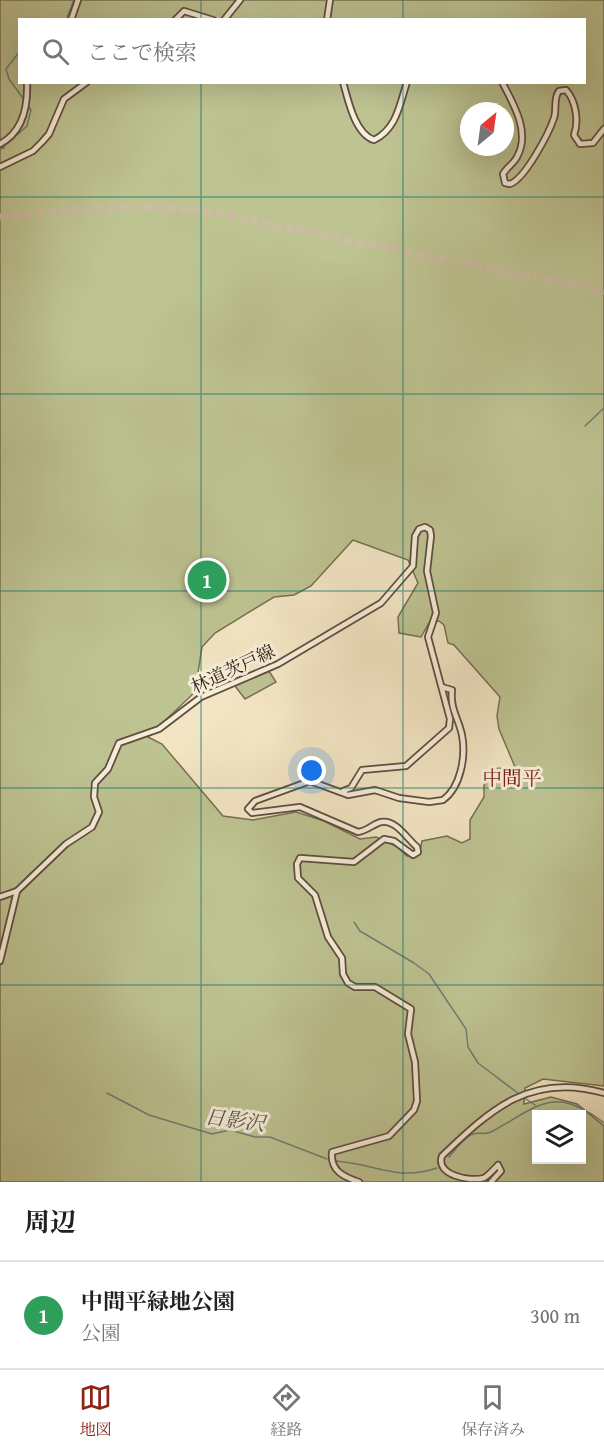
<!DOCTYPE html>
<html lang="ja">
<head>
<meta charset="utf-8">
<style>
  :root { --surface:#fff; --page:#f6f6f6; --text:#202124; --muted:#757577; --line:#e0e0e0; --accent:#8f2418 }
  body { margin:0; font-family:"Gentium Book Plus","Noto Serif JP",serif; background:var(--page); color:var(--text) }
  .controls { position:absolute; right:18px; bottom:18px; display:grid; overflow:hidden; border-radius:0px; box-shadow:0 6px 24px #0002 }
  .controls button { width:54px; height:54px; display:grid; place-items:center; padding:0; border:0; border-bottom:2px solid var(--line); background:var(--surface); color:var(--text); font:30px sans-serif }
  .compass { position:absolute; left:460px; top:102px; width:54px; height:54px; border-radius:50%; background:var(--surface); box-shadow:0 6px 24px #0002; rotate:29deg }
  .you { position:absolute; left:312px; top:771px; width:21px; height:21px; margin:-15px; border:4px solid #fff; border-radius:50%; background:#1a73e8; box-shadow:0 0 0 9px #1a73e833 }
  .badge { display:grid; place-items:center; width:39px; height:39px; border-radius:50%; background:var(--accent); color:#fff; font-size:20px; font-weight:700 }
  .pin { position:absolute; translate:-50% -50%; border:3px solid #fff; box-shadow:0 2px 6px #0006 }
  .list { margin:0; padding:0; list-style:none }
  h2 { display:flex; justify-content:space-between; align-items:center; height:78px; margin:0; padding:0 24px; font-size:26px }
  h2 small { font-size:20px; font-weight:400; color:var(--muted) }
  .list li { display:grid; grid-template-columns:39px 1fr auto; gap:18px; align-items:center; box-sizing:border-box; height:108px; padding:0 24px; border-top:2px solid var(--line) }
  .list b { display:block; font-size:22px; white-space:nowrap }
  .list p { margin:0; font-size:20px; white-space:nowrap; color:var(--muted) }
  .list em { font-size:20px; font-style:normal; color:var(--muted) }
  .icon { flex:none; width:33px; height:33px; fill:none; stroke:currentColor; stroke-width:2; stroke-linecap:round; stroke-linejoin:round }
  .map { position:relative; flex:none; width:604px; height:1182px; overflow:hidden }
  .search { position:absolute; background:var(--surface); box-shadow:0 6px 24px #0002; left:18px; right:18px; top:18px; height:66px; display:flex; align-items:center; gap:15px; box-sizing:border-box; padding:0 21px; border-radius:0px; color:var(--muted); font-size:22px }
  .sheet { height:186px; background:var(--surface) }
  nav { display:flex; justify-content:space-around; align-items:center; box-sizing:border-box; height:84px; border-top:2px solid var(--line); background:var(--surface); font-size:16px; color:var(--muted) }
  nav a { display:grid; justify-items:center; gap:3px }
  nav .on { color:var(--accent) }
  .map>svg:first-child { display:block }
  .green { fill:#bec392; stroke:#767053; stroke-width:1.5; fill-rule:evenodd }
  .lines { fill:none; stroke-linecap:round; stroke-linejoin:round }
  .stream { stroke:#6f7e74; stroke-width:1.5 }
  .trunk-tunnel { stroke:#cbbda1; stroke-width:8; stroke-dasharray:8 4; stroke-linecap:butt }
  .minor-casing { stroke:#5e4e40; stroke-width:8 }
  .minor { stroke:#f7eed9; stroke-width:4.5 }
  .grid { fill:none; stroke:#0f766e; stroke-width:1.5; stroke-opacity:0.55 }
  .labels { text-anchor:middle; stroke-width:6; stroke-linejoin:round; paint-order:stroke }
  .street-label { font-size:18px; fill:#2d1c14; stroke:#f7eed9 }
  .neighbourhood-label { font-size:20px; fill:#7a1f14; stroke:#f7eed9 }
  .water-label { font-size:20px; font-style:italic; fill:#54554c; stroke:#f7eed9 }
</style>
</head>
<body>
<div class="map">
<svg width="604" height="1182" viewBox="0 0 604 1182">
  <rect width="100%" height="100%" fill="#f3e5c4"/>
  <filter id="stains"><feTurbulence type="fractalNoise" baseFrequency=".00333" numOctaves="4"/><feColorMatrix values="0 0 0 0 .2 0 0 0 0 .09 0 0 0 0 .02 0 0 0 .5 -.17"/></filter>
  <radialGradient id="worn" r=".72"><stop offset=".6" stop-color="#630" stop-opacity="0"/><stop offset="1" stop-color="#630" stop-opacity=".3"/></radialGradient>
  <g class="green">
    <path d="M0,0H604V1086L543,1079L525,1088L524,1104L551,1097L577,1104L604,1126V1182H0V148H4L0,141ZM20,20H584V82H20ZM469,111H505V147H469ZM353,540L408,560L418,583L398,617L399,633L421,637L429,623L439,621L444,625L448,643L454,645L500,697L497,716L499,729L515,767L490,769L484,786V797L470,820V839L462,843L447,836L422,841L420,851L415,856H407L396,846L376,837L360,839L324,821L296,812L253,820L223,816L162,744L148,737L195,692L202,647L215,633L274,597L294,595L311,586ZM536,1114H582V1160H536Z"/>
    <path d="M269,671L276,682L245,699L235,686Z"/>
  </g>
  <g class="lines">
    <g class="stream">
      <path d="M66,20L74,0"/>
      <path d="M20,51L6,69L9,79L25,101"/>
      <path d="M0,150L27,126L31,110L28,105"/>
      <path d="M585,426L604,408"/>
      <path d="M354,922L360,931L414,963L429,974L466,1029L468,1047L478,1063L519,1094"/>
      <path d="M107,1093L149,1115L212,1134L230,1130L255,1137H270L327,1159"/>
      <path d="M523,1097L535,1105"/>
      <path d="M449,1157C455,1150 464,1137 473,1134C479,1132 485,1135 491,1132C539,1106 553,1084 604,1123"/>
      <path d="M335,1161C373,1163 396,1182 437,1168"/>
    </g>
    <path class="trunk-tunnel" d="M0,217C67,209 130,205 198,210L604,291"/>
    <defs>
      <g id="minor">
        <path d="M71,20L78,0"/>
        <path d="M175,20L184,11L213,20"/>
        <path d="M224,20L240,0"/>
        <path d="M327,20L330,0"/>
        <path d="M343,82C348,100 355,134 374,140C397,129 400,103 407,82"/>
        <path d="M502,82C513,103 530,131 518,155C515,163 507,167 503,174L505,183L510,184C525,179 549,133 554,118C557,109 553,99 559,91L566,90C576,101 579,121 574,135L580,144L593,143L604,129"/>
        <path d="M0,144C23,132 28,107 27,82"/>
        <path d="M0,167L33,151L42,142L49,134L64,99L87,82"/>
        <path d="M0,897L17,891L66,844L92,827L99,812L94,797L95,783L108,769L119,743L159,729L201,697L278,664L381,603L413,566L415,536L419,529L425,527L430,530L431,536L427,571L436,613L428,637L450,719L449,728L406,766L362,770L351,788L343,791"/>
        <path d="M0,961L17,891"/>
        <path d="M498,1165C494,1169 489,1175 484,1178C470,1182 435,1175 442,1156C491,1109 531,1072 604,1093"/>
        <path d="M359,1182C344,1177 330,1171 332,1152L389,1136L414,1110L417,1101L415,1062L408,1034L411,1009L375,987H355L348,983L343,974L342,958L328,937L315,895L298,878L297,864L300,858L354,862L384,839L394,841L413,855L418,852L417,847C407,839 396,819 381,822C373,824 367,831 358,832L300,807L252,813L248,809L255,801L310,781L348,795L375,790L399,798L429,802L443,800C461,787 466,756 462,735C458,717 450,709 452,690L442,687"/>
        <path d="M491,1182L501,1171L498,1165"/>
      </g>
    </defs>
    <use href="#minor" class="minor-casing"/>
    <use href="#minor" class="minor"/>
  </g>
  <path class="grid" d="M201,0V20M403,0V20M201,82V1182M403,82V1182M0,197H604M0,394H604M0,591H604M0,788H604M0,985H604"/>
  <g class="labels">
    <g class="street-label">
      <text transform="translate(233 669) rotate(-25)" y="6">林道茨戸線</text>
    </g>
    <g class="neighbourhood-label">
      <text x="512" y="785">中間平</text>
    </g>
    <g class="water-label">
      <text transform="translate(235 1120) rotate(7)" y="7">日影沢</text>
    </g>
  </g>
  <rect width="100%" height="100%" filter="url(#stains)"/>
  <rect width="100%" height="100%" fill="url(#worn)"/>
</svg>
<div class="controls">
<button><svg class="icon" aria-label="layers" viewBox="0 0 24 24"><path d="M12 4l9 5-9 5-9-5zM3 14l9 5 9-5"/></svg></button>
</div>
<svg class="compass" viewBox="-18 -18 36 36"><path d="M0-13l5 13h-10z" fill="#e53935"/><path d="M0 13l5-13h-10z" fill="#757577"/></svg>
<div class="you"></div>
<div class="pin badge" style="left:207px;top:580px;background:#2e9e5b">1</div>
<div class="search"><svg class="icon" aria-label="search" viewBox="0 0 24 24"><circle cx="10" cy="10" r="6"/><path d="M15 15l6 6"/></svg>ここで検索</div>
</div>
<section class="sheet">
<h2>周辺<small></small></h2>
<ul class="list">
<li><span class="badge" style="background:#2e9e5b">1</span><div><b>中間平緑地公園</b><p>公園</p></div><em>300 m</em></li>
</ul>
</section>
<nav>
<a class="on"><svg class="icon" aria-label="map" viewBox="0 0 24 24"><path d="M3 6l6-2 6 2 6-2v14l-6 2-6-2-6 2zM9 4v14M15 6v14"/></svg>地図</a>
<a><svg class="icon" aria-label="directions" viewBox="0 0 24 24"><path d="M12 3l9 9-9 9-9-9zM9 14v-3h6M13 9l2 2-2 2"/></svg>経路</a>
<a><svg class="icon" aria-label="saved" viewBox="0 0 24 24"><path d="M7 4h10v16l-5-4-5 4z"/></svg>保存済み</a>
</nav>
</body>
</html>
